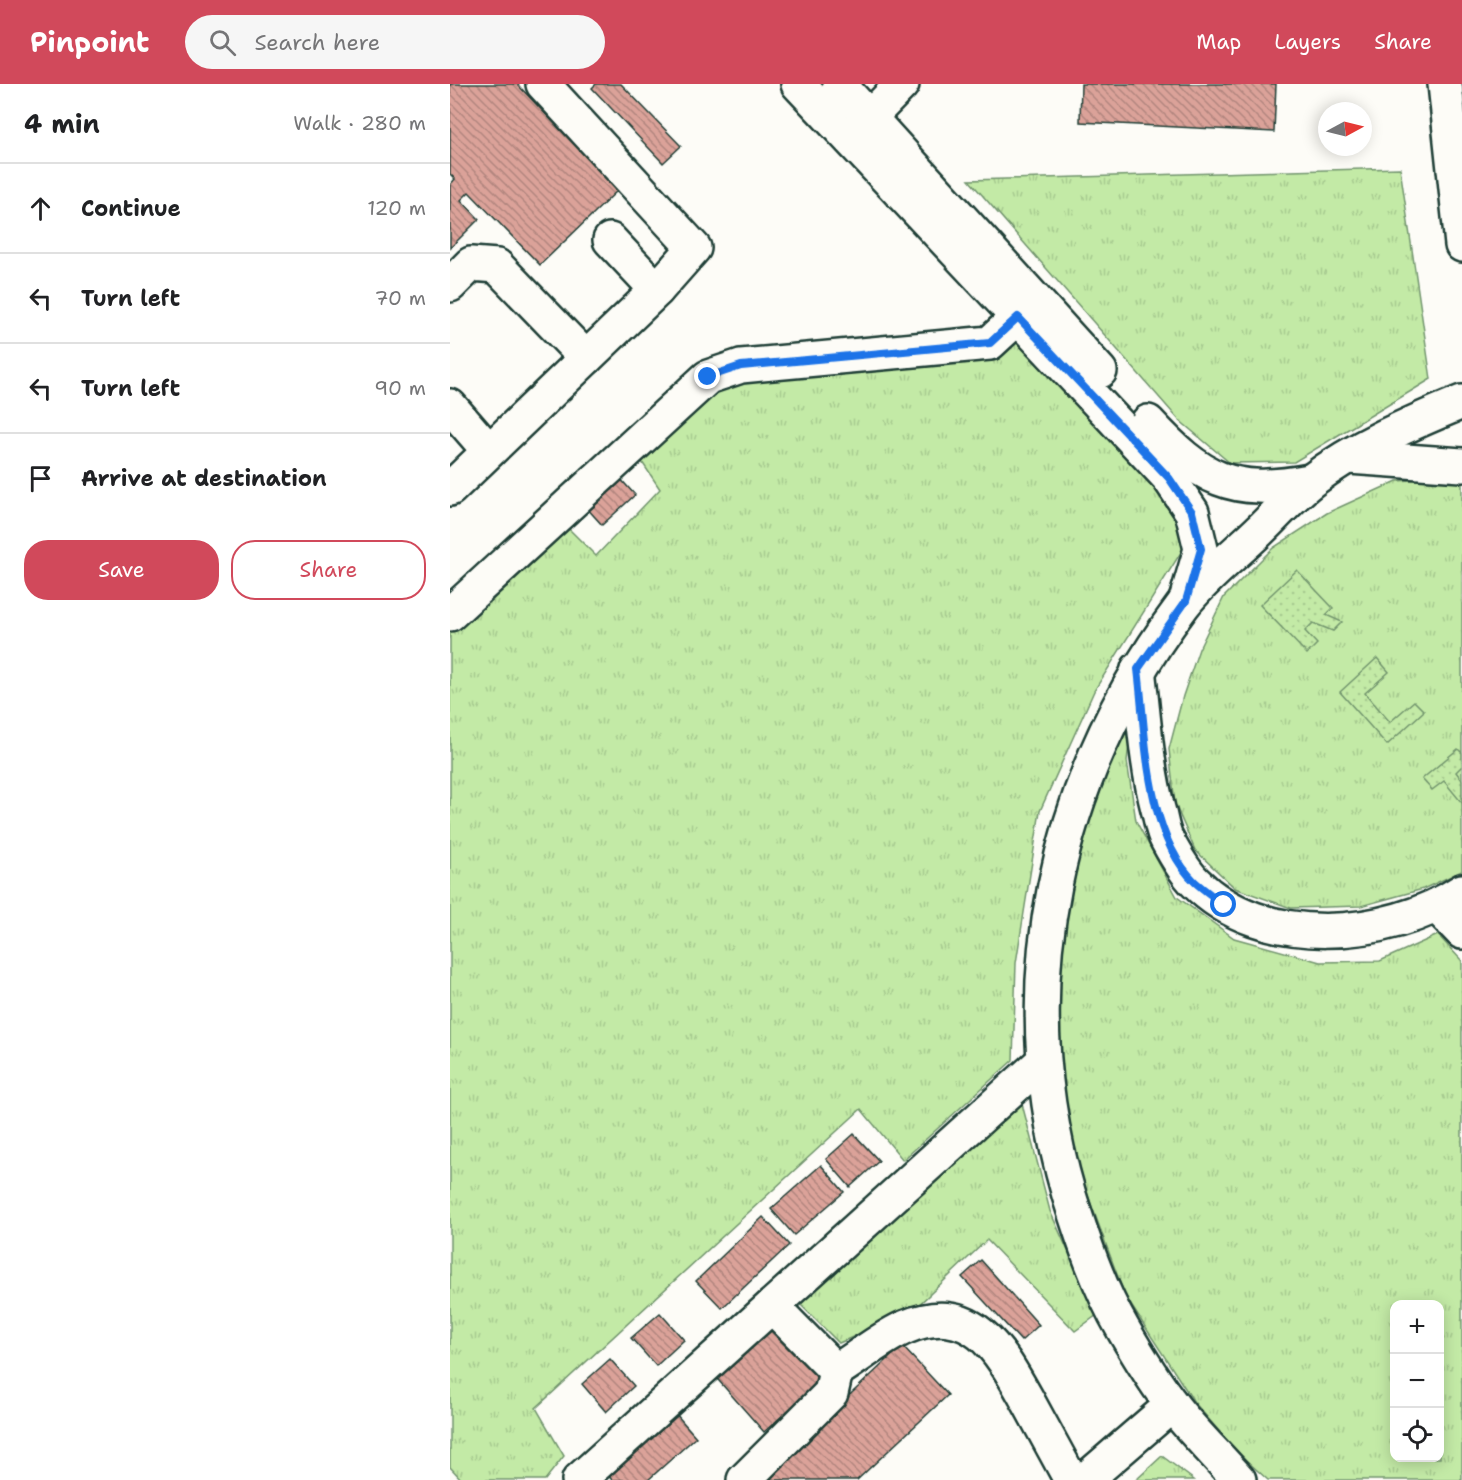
<!DOCTYPE html>
<html lang="en">
<head>
<meta charset="utf-8">
<style>
  :root { --surface:#fff; --page:#f6f6f6; --text:#202124; --muted:#757577; --line:#e0e0e0; --accent:#d1495b }
  body { margin:0; font-family:"Shantell Sans",sans-serif; background:var(--page); color:var(--text) }
  .controls { position:absolute; right:18px; bottom:18px; display:grid; overflow:hidden; border-radius:12px; box-shadow:0 3px 15px #0003 }
  .controls button { width:54px; height:54px; display:grid; place-items:center; padding:0; border:0; border-bottom:2px solid var(--line); background:var(--surface); color:var(--text); font:30px sans-serif }
  .compass { position:absolute; left:868px; top:18px; width:54px; height:54px; border-radius:50%; background:var(--surface); box-shadow:0 3px 15px #0003; rotate:83deg }
  .stop { position:absolute; width:18px; height:18px; margin:-14px; border:4px solid #1a73e8; border-radius:50%; background:#fff }
  .stop.end { background:#1a73e8; border-color:#fff; box-shadow:0 2px 6px #0008 }
  .list { margin:0; padding:0; list-style:none }
  h2 { display:flex; justify-content:space-between; align-items:center; height:78px; margin:0; padding:0 24px; font-size:26px }
  h2 small { font-size:20px; font-weight:400; color:var(--muted) }
  .list li { display:grid; grid-template-columns:39px 1fr auto; gap:18px; align-items:center; box-sizing:border-box; height:90px; padding:0 24px; border-top:2px solid var(--line) }
  .list b { display:block; font-size:22px; white-space:nowrap }
  .list em { font-size:20px; font-style:normal; color:var(--muted) }
  .actions { display:flex; gap:12px; padding:18px 24px }
  .actions a { flex:1; padding:14px 0; border:2px solid var(--accent); border-radius:24px; text-align:center; font-size:21px; color:var(--accent) }
  .actions .main { background:var(--accent); color:#fff }
  .icon { flex:none; width:33px; height:33px; fill:none; stroke:currentColor; stroke-width:2; stroke-linecap:round; stroke-linejoin:round }
  .map { position:relative; flex:none; width:1012px; height:1396px; overflow:hidden }
  header { display:flex; align-items:center; gap:36px; box-sizing:border-box; height:84px; padding:0 30px; background:var(--accent); color:#fff }
  header strong { font-size:28px }
  nav { display:flex; gap:33px; margin-inline-start:auto; font-size:21px }
  .search { width:420px; height:54px; background:var(--page); display:flex; align-items:center; gap:15px; box-sizing:border-box; padding:0 21px; border-radius:33px; color:var(--muted); font-size:22px }
  main { display:flex }
  aside { flex:1; background:var(--surface) }
  .map>svg:first-child { display:block }
  .grass { fill:url(#grass-tufts); stroke:#71946d; stroke-width:1.5; fill-rule:evenodd }
  .garden { fill:url(#garden-dots); stroke:#71946d; stroke-width:1.5 }
  .building { fill:url(#building-back-hatch); stroke:#1f3d34; stroke-width:1.5 }
  .lines { fill:none; stroke-linecap:round; stroke-linejoin:round }
  .minor-casing { stroke:#1f3d34; stroke-width:38 }
  .minor { stroke:#fdfcf7; stroke-width:33 }
  .route { stroke:#1a73e8; stroke-width:8 }
</style>
</head>
<body>
<header>
<strong>Pinpoint</strong>
<div class="search"><svg class="icon" aria-label="search" viewBox="0 0 24 24"><circle cx="10" cy="10" r="6"/><path d="M15 15l6 6"/></svg>Search here</div>
<nav><a>Map</a><a>Layers</a><a>Share</a></nav>
</header>
<main>
<aside>
<h2>4 min<small>Walk · 280 m</small></h2>
<ul class="list">
<li><svg class="icon" aria-label="ahead" viewBox="0 0 24 24"><path d="M12 20V5M6 11l6-6 6 6"/></svg><div><b>Continue</b></div><em>120 m</em></li>
<li><svg class="icon" aria-label="left" viewBox="0 0 24 24"><path d="M17 20v-9H6M10 6l-5 5 5 5"/></svg><div><b>Turn left</b></div><em>70 m</em></li>
<li><svg class="icon" aria-label="left" viewBox="0 0 24 24"><path d="M17 20v-9H6M10 6l-5 5 5 5"/></svg><div><b>Turn left</b></div><em>90 m</em></li>
<li><svg class="icon" aria-label="arrive" viewBox="0 0 24 24"><path d="M6 21V4h12l-3 4 3 4H6"/></svg><div><b>Arrive at destination</b></div></li>
</ul>
<div class="actions"><a class="main">Save</a><a>Share</a></div>
</aside>
<div class="map">
<svg width="1012" height="1396" viewBox="0 0 1012 1396">
  <defs>
    <pattern id="grass-tufts" width="24" height="20" patternUnits="userSpaceOnUse" patternTransform="scale(1.5)"><rect width="24" height="20" fill="#c3eaa6"/><path d="M3 7l-1-3M5 7V3M7 7l1-3M15 17l-1-3M17 17v-4M19 17l1-3" fill="none" stroke="#a7ca90"/></pattern>
    <pattern id="garden-dots" width="8" height="8" patternUnits="userSpaceOnUse" patternTransform="scale(1.5)"><rect width="8" height="8" fill="#c3eaa6"/><path d="M2 2h.1M6 6h.1" fill="none" stroke="#a7ca90" stroke-width="1.8" stroke-linecap="round"/></pattern>
    <pattern id="building-back-hatch" width="6" height="6" patternUnits="userSpaceOnUse" patternTransform="scale(1.5)"><rect width="6" height="6" fill="#dba299"/><path d="M-1 5l2 2M0 0l6 6M5-1l2 2" fill="none" stroke="#b1857e"/></pattern>
  </defs>
  <rect width="100%" height="100%" fill="#fdfcf7"/>
  <filter id="ink" filterUnits="userSpaceOnUse"><feTurbulence type="fractalNoise" baseFrequency=".0167" numOctaves="2"/><feDisplacementMap in="SourceGraphic" scale="12" xChannelSelector="R" yChannelSelector="G"/><feConvolveMatrix kernelMatrix="1 2 1 2 8 2 1 2 1" color-interpolation-filters="sRGB"/></filter>
  <g filter="url(#ink)">
    <g class="grass">
      <path d="M950,84L981,295L844,378L780,379L729,336L519,96Z"/>
      <path d="M568,245L724,412L740,454L644,607L590,727L566,879L563,976L453,1076L411,1025L86,1324L114,1372L95,1396H12L0,1383V547L115,441L146,472L210,405L192,378L263,302L544,267Z"/>
      <path d="M1006,393L1012,394V787L973,805L911,822L841,824L785,804L745,766L725,720L719,665L733,612L749,565L774,513L823,464L877,429L947,397Z"/>
      <path d="M684,618L677,677L686,737L727,813L784,854L870,878L930,877L988,851L1012,877V1396H818L787,1368L744,1318L675,1212L637,1109L615,1034L606,919L620,794L639,716ZM944,1220H990V1374H944Z"/>
      <path d="M572,1020L600,1127L647,1231L625,1247L537,1156L462,1227L389,1259L348,1218Z"/>
      <path d="M712,1372L744,1396H686Z"/>
    </g>
    <g class="garden">
      <path d="M847,486L883,524L876,531L892,538L883,547L863,539L855,547L867,560L857,570L810,521Z"/>
      <path d="M927,574L939,588L915,609L940,638L964,617L974,627L937,661L890,608Z"/>
      <path d="M1008,665L1012,669V682L1006,688L1012,696V719L994,697L982,706L972,695Z"/>
    </g>
    <g class="building">
      <path d="M0,0H67L168,106L90,181L19,108L11,116L29,135L0,164V101L5,95L0,90Z"/>
      <path d="M146,0H171L231,62L213,79L142,4Z"/>
      <path d="M631,0H826L824,48L630,38Z"/>
      <path d="M168,392L185,411L152,441L135,422Z"/>
      <path d="M404,1050L429,1077L400,1103L376,1075Z"/>
      <path d="M371,1081L394,1108L344,1151L321,1125Z"/>
      <path d="M313,1133L339,1161L272,1224L246,1197Z"/>
      <path d="M531,1176L589,1241L571,1257L512,1193Z"/>
      <path d="M210,1229L234,1256L206,1282L181,1254Z"/>
      <path d="M319,1237L372,1296L314,1348L262,1289Z"/>
      <path d="M452,1262L498,1311L407,1396H309Z"/>
      <path d="M160,1275L184,1302L156,1328L132,1300Z"/>
      <path d="M225,1329L246,1353L198,1396H162L157,1390Z"/>
    </g>
    <g class="lines">
      <defs>
        <g id="minor">
          <path d="M348,0L719,394L742,428L751,465L736,516"/>
          <path d="M389,0L650,287"/>
          <path d="M995,0L1012,161"/>
          <path d="M419,34L452,0"/>
          <path d="M160,156L207,206"/>
          <path d="M0,201L21,180L47,182L136,274"/>
          <path d="M0,322L39,367"/>
          <path d="M698,338C751,395 781,412 860,397"/>
          <path d="M899,373L1012,381"/>
          <path d="M0,405L207,206L244,164L93,0"/>
          <path d="M0,530L258,293L291,282L540,259L568,233"/>
          <path d="M688,585C694,632 696,680 708,725C711,735 712,747 717,756C724,769 734,787 745,798C811,866 938,856 1012,807"/>
          <path d="M988,823L1012,848"/>
          <path d="M322,1222L386,1287"/>
          <path d="M129,1396L593,977"/>
          <path d="M294,1396L381,1309L386,1287C409,1273 432,1253 456,1243C524,1215 551,1269 579,1319C593,1345 607,1370 621,1396"/>
          <path d="M635,1396L722,1321"/>
          <path d="M789,1396C767,1371 743,1348 723,1322C705,1299 688,1271 673,1245C649,1204 633,1156 619,1111C558,903 604,693 733,521C754,494 784,471 809,447C826,431 842,412 861,397C905,363 961,339 1012,318"/>
        </g>
      </defs>
      <use href="#minor" class="minor-casing"/>
      <use href="#minor" class="minor"/>
    </g>
  </g>
  <g class="lines" filter="url(#ink)">
    <path class="route" d="M258,293L291,282L540,259L568,233L719,394L742,428L751,465L736,517L688,585C696,651 695,749 745,798C754,806 764,813 774,821"/>
  </g>
</svg>
<div class="controls">
<button>+</button>
<button>−</button>
<button><svg class="icon" aria-label="locate" viewBox="0 0 24 24"><circle cx="12" cy="12" r="6"/><path d="M12 2v4M12 18v4M2 12h4M18 12h4"/></svg></button>
</div>
<svg class="compass" viewBox="-18 -18 36 36"><path d="M0-13l5 13h-10z" fill="#e53935"/><path d="M0 13l5-13h-10z" fill="#757577"/></svg>
<div class="stop" style="left:774px;top:821px"></div>
<div class="stop end" style="left:258px;top:293px"></div>
</div>
</main>
</body>
</html>
